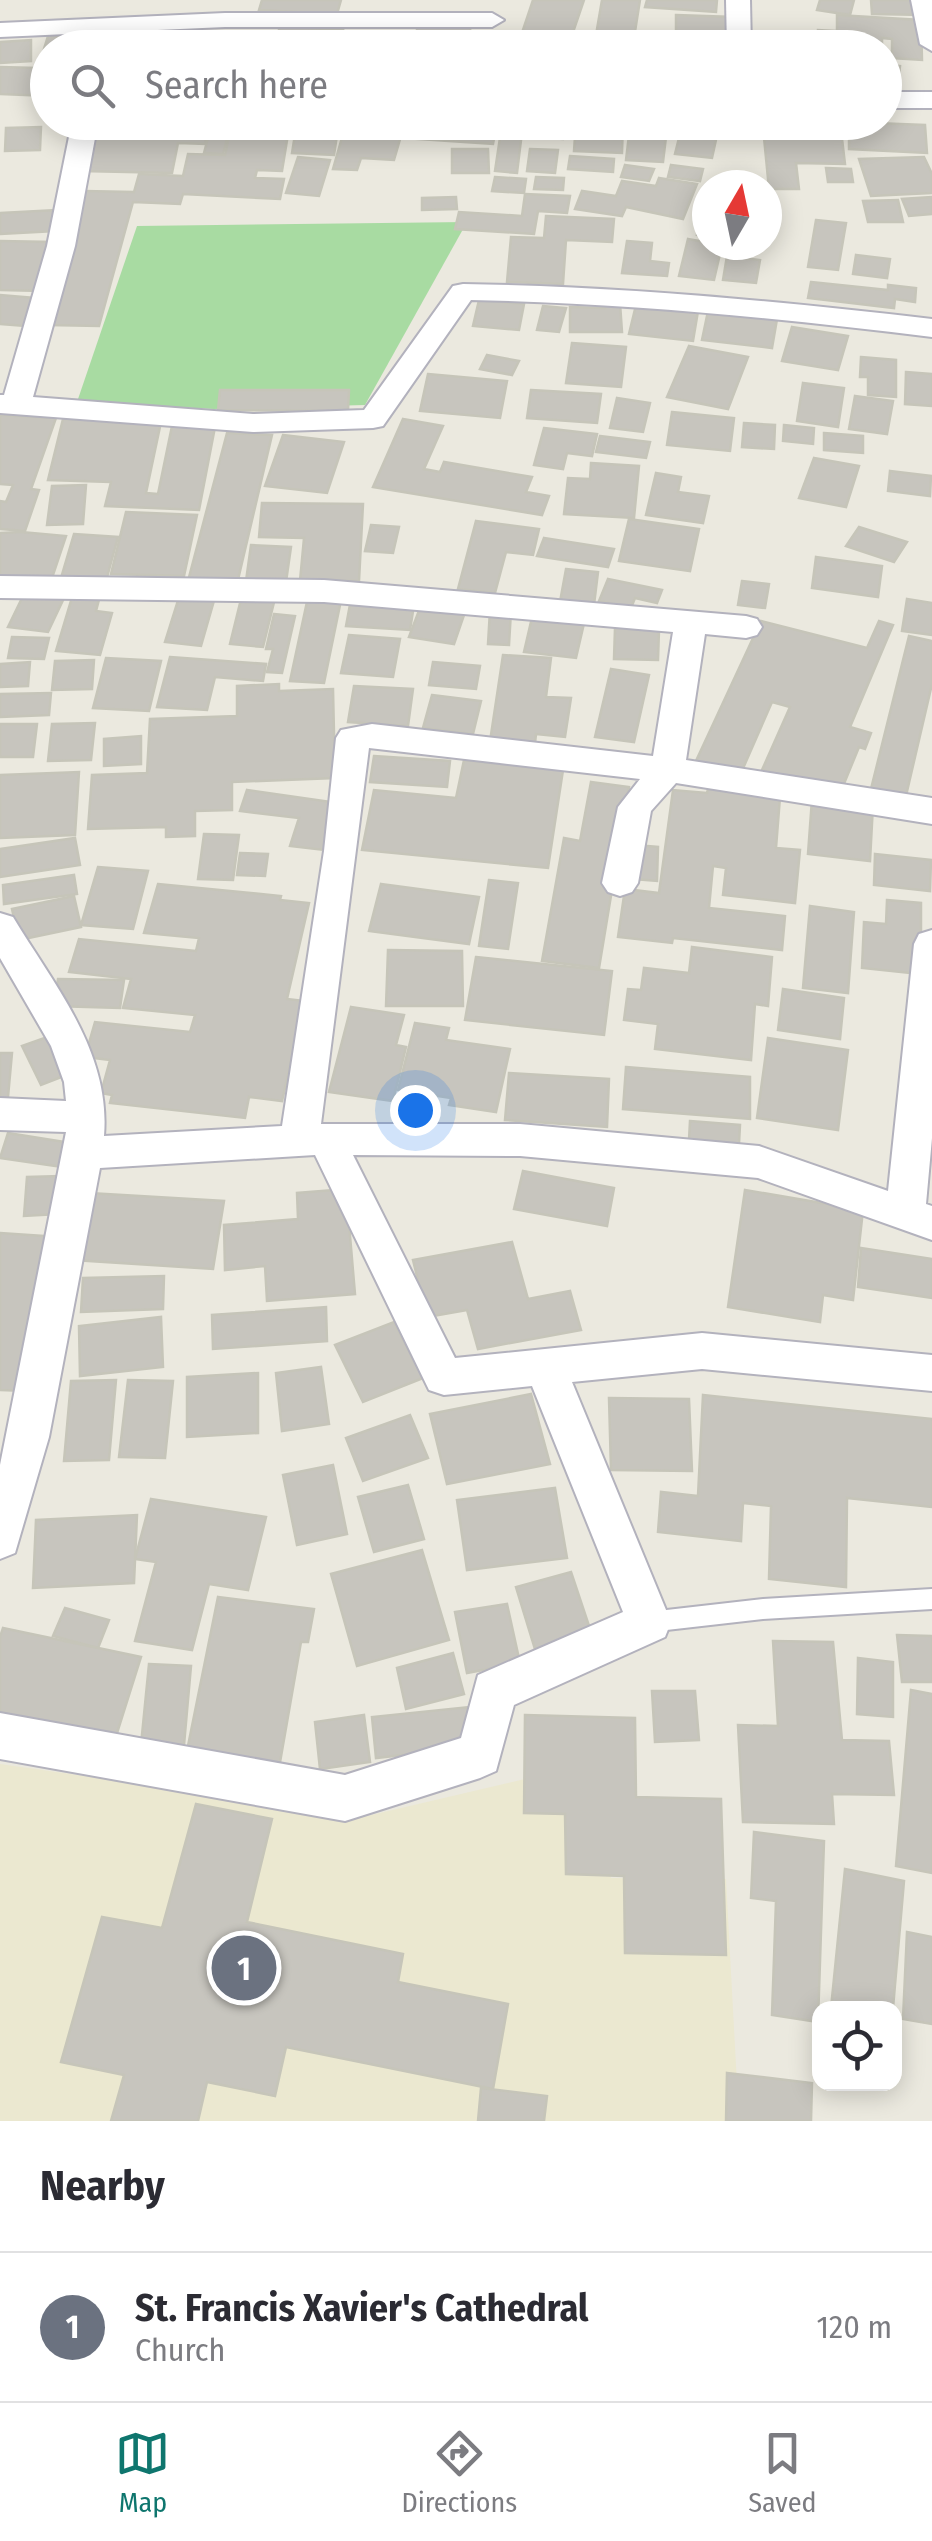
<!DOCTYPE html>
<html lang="en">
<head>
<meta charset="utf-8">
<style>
  :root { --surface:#fff; --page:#f7f7f7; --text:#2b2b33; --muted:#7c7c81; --line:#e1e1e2; --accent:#0f766e }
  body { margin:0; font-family:"Fira Sans Condensed",sans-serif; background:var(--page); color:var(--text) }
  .controls { position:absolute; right:30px; bottom:30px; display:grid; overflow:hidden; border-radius:20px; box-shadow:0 5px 25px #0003 }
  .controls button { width:90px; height:90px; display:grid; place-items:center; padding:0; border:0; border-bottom:2px solid var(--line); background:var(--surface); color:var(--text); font:50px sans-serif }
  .compass { position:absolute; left:692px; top:170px; width:90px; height:90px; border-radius:50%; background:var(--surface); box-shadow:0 5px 25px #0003; rotate:9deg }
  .you { position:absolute; left:415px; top:1110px; width:35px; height:35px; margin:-25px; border:8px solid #fff; border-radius:50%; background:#1a73e8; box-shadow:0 0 0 15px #1a73e833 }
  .badge { display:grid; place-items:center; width:65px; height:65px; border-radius:50%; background:var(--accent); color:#fff; font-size:32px; font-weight:700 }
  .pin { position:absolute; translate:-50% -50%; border:5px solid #fff; box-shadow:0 2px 10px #0006 }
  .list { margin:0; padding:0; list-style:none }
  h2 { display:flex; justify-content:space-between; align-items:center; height:130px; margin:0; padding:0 40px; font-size:42px }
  h2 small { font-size:32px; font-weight:400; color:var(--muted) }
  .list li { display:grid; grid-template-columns:65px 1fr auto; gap:30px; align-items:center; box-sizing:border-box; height:150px; padding:0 40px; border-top:2px solid var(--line) }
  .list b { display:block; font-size:38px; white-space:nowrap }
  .list p { margin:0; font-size:32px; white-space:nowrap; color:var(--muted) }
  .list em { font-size:32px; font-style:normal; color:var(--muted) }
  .icon { flex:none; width:55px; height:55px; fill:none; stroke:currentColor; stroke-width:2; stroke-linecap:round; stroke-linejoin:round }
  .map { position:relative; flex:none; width:932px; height:2121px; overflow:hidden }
  .search { position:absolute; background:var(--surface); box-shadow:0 5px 25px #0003; left:30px; right:30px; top:30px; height:110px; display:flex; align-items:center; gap:25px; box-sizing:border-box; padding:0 35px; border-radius:55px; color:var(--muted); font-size:38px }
  .sheet { height:280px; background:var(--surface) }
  nav { display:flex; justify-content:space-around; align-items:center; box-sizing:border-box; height:140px; border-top:2px solid var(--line); background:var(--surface); font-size:28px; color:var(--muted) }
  nav a { display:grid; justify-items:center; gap:5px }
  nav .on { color:var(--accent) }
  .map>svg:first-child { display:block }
  .education { fill:#ebe8d0 }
  .green { fill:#a8dba2 }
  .building { fill:#c7c5be; stroke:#c6c5b9; stroke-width:2.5 }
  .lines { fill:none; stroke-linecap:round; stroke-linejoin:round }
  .service-casing { stroke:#b3b2bd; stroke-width:4 }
  .minor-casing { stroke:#b3b2bd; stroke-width:4 }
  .service { fill:#fff; fill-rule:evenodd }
  .minor { fill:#fff; fill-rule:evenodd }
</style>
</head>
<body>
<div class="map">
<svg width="932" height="2121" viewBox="0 0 932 2121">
  <rect width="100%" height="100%" fill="#ebe9df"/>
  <path class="education" d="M593,1763L611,1878L726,1879L739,2121H0V1764L367,1816Z"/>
  <path class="green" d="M467,222L365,405L214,409L77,402L137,226Z"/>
  <g class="building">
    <path d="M262,0H341L337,14L259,10Z"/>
    <path d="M533,0H584L570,41L591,43L590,48H567L569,41L521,36Z"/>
    <path d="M602,0H640L634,38L596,35Z"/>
    <path d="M647,0H717L716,12L645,7Z"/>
    <path d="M820,0H854L850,15L817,10Z"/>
    <path d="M871,0H923L925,15L872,14Z"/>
    <path d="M676,15L734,17V48H676Z"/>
    <path d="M837,15L921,20L922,60L892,58V39L882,38V48H818V30L837,31Z"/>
    <path d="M280,26L343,30L338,48H274Z"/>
    <path d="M470,26L471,48H417V27Z"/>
    <path d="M169,32H214L213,48H166Z"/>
    <rect x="356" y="32" width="43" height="16"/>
    <path d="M225,34L269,35L267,48H221Z"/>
    <path d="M48,36L101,38L98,48H48V96L0,94V67L38,68Z"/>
    <path d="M158,39L159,48H111V42Z"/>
    <path d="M31,40V61L0,63V42Z"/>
    <path d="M884,64L900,66L897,95L884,94Z"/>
    <path d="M93,122H223L221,132L207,131L205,144L178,143L172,173L82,171Z"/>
    <path d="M232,122H290L282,171L257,170L255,178L284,179L280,199L183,194L180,204L133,202L99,326L49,325L85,191L134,192L139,174L183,176L188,154L225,155Z"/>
    <path d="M297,122H339L334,155L292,153Z"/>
    <path d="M372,122H405L394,160L361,158L357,170L333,169L345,127L370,129Z"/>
    <path d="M409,122H497L493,144L405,138Z"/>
    <path d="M576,122H623L622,153L574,151Z"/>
    <path d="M683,122L719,126L712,158L675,154Z"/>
    <path d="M816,122H840L845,164L796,163L799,189H769L763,127L816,128Z"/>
    <path d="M849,122L925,125L927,153L849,149Z"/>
    <path d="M529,123L565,125L563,139L527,137Z"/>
    <path d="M41,127L40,150L5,151L6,128Z"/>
    <path d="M501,131L522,132L517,173L495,171Z"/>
    <path d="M209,134L228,135L223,154L204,153Z"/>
    <path d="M629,135L666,137L663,162L626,160Z"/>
    <path d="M452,149H488L489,173H452Z"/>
    <path d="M530,149L558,150L555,173L527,171Z"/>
    <path d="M570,156L614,159L613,172L568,169Z"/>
    <path d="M298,157L330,160L319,196L286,193Z"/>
    <path d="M924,157L932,174V193L871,196L859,159Z"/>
    <path d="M625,165L654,169L649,181L621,177Z"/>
    <path d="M671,165L703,169L700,181L668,177Z"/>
    <path d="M826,168L851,169L853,182H828Z"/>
    <path d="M495,177L526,179L524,193L492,191Z"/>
    <path d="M536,177L564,178L563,190L534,189Z"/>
    <path d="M659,178L697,184L683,219L626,207L622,216L575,209L582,191L616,196L622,181L656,186Z"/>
    <path d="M525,194L570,196L567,213L538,211L534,234L455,229L459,212L522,216Z"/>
    <path d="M702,195H707V236L697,235Z"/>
    <path d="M456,197L457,209L422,210V198Z"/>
    <path d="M932,197V214L909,216L902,199Z"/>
    <path d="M898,200L903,222H868L863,201Z"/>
    <path d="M56,210L55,231L0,234V213Z"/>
    <path d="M546,216L614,219L612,242L566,240L563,284L507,282L511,237L544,238Z"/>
    <path d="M816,220L846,223L838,270L808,267Z"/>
    <path d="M688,239L722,245L714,280L679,276Z"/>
    <path d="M0,241L54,242L42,291L0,290Z"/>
    <path d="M627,241L652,243L650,261L669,263L667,276L622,273Z"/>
    <path d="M856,255L890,259L887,278L853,274Z"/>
    <path d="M727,256L760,260L756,283L723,280Z"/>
    <path d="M811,282L888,290V285L916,288L915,302L895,299L894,308L808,298Z"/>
    <path d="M0,295L37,298L25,326L0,324Z"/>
    <path d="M479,300L524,304L519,330L473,326Z"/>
    <path d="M605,302L620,303L622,332H570V307L605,308Z"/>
    <path d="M636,305L698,311L693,341L629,334Z"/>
    <path d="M543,306L566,308L559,332L537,330Z"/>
    <path d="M708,311L777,319L772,348L702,340Z"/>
    <path d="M792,327L848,336L838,370L782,361Z"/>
    <path d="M572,343L626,347L621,387L566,383Z"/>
    <path d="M689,346L748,357L728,409L667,397Z"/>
    <path d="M487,355L519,361L512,375L480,369Z"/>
    <path d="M861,357L896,360V397L868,395V377H860Z"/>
    <path d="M906,372L932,374V406L905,404Z"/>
    <path d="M428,374L507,381L500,418L420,411Z"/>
    <path d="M803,383L844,388L838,427L797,421Z"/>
    <path d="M220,390H349L348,411L218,410Z"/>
    <path d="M531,390L601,394L597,423L527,418Z"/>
    <path d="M855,396L893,401L887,434L849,429Z"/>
    <path d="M617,398L650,403L643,432L610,428Z"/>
    <path d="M672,412L734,418L730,451L667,445Z"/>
    <path d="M0,415L56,418L31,489L39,490L25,531L0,529V501L6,502L13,485L0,484Z"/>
    <path d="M63,419L161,422L146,493L158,494L172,426L215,427L199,510L105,506L111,482L48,480Z"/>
    <path d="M403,419L443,426L424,469L440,472L444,462L532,477L526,492L549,496L542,515L373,487Z"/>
    <path d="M744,423L775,425L774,449L742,447Z"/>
    <path d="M784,425L814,428L813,444L783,441Z"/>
    <path d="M544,428L597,434L592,456L567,453L563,469L534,465Z"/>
    <path d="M227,433L272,435L237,584L188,581Z"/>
    <path d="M824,433L863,436V453L824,450Z"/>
    <path d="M283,435L344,442L327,493L265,486Z"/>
    <path d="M600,436L650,442L646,458L596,452Z"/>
    <path d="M814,458L859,466L846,507L799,498Z"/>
    <path d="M591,463L639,466L634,518L564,514L568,478L590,479Z"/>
    <path d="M890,471L931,476L930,496L888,491Z"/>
    <path d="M656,473L681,477L678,492L709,496L703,523L646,515Z"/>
    <path d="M86,485L83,524L47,525L52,486Z"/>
    <path d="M262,503L363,504L359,581H300L304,538L259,537Z"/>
    <path d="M126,512L197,515L184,576L111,574Z"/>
    <path d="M629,519L699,529L690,571L619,561Z"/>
    <path d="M476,521L539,529L533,555L506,552L495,593L458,589Z"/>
    <path d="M371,525L399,527L393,553L365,551Z"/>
    <path d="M859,527L907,542L894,562L846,546Z"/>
    <path d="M21,532L66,536L50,584L0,580V533Z"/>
    <path d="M74,534L118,537L106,581L61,578Z"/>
    <path d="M544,538L614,549L608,567L537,556Z"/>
    <path d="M251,545L291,547L286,582L246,581Z"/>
    <path d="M816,557L882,566L878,597L812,588Z"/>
    <path d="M566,569L598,572L594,605L560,602Z"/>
    <path d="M608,579L662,590L657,603L635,598L631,608L599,601Z"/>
    <path d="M742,581L769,584L765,608L738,605Z"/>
    <path d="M25,592L64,598L48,632L8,627Z"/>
    <path d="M73,594L100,596L96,611L112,613L100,655L56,651Z"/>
    <path d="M180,594L215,597L201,646L165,642Z"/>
    <path d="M242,595L275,598L263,647L230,644Z"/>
    <path d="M308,597L341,600L324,683L290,681Z"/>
    <path d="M351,599L414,605L410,630L346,626Z"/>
    <path d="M907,599L932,603V635L902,631Z"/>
    <path d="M420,608L464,615L454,644L409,637Z"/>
    <path d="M490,610L511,611L509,645L488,644Z"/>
    <path d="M533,613L585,619L576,658L524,652Z"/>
    <path d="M274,614L295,616L282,673L267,672L273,649H266Z"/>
    <path d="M761,621L867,648L879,621L893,625L850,727L871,733L865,749L859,747L841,791L762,770L790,707L772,702L741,773L696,761Z"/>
    <path d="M615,628L659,630L658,660L614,659Z"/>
    <path d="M349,635L400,639L393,677L341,673Z"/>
    <path d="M909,636L932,641V684L905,800L870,793Z"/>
    <path d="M12,637L49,638L44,659L8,658Z"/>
    <path d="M503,655L551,658L546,697L571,698L565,737L536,734L534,752L489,748Z"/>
    <path d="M170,657L266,664L263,681L215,677L207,710L157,707Z"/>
    <path d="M106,658L161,661L149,711L93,708Z"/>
    <path d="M94,660L92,689L52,690L55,661Z"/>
    <path d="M30,662L28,686L0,687V664Z"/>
    <path d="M433,662L480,666L476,689L429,685Z"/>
    <path d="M611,669L649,675L634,742L595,737Z"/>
    <path d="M279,684V691L333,689L335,778L232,782V810L195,811V836L166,837V827L88,829L92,775L147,773L150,719L237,716V686Z"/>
    <path d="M354,686L413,689L408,726L348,722Z"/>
    <path d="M51,693L49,715L0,717V694Z"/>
    <path d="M432,695L481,701L473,734L423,728Z"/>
    <path d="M95,723L91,760L48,761L52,724Z"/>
    <path d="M0,724H37L33,757H0Z"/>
    <path d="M141,736V764L104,766V739Z"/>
    <path d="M374,756L450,761L447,787L370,782Z"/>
    <path d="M464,760L563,770L548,868L362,850L374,790L456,798Z"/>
    <path d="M79,772L75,835L0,838V775Z"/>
    <path d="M591,782L629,787L599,968L542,961L564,838L580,841Z"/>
    <path d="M708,789L780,797L776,848L800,850L795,903L723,895L726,868L713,866L709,908L785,916L782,950L673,938L672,943L618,937L625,889L659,893L673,790L707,793Z"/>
    <path d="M247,790L338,803L324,850L290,846L299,818L240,811Z"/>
    <path d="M812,799L873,805L870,861L808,854Z"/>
    <path d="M204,834L239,835L233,880L198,879Z"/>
    <path d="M75,838L80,865L0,877V849Z"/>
    <path d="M636,845L658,847L657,881L634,879Z"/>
    <path d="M240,853L268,854L265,876L237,875Z"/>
    <path d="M875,854L931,860L930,891L874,885Z"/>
    <path d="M98,867L148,871L133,929L81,925Z"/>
    <path d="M74,875L77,894L4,904L3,885Z"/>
    <path d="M489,880L518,883L508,949L479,946Z"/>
    <path d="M158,884L281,896L280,900L309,903L287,999L305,1001L282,1101L249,1097L245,1118L110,1103L112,1095L101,1093L110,1060L85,1057L95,1022L190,1032L195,1015L123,1008L131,979L69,972L79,939L196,951L199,938L144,933Z"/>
    <path d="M381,884L479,897L469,944L369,931Z"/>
    <path d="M74,896L81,927L19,940L12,909Z"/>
    <path d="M887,900L921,903V974L862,968L864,922L886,924Z"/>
    <path d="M810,906L854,912L848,993L803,988Z"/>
    <path d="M692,947L772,957L768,1006L755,1004L751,1060L655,1049L658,1024L624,1020L628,989L641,990L644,968L689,973Z"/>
    <path d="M388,950L462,951L463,1006H386Z"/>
    <path d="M476,957L612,971L604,1035L465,1020Z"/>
    <path d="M58,979L124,980L120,1008L54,1006Z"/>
    <path d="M783,989L844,998L840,1039L778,1030Z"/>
    <path d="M351,1007L404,1015L396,1045L406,1047L393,1101L329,1092Z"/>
    <path d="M415,1023L449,1028L446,1040L510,1049L496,1112L449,1105L451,1098L398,1090Z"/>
    <path d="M50,1036L69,1074L41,1085L22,1046Z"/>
    <path d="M768,1038L848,1050L838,1130L757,1118Z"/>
    <path d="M0,1053H12L7,1108H0Z"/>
    <path d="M626,1067L750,1077V1119L623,1109Z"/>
    <path d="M509,1073L609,1079L607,1127L505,1120Z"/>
    <path d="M690,1121L740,1125L739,1144L689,1140Z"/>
    <path d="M8,1133L71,1143L63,1167L0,1158Z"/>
    <path d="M523,1171L614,1188L607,1226L514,1209Z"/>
    <path d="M60,1176L58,1214L24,1216L27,1177Z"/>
    <path d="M346,1189L355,1294L267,1301L265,1266L225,1270L224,1225L298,1219L297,1193Z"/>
    <path d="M745,1190L863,1210L853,1300L823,1295L820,1322L728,1307Z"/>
    <path d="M89,1193L224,1201L213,1269L74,1260Z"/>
    <path d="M0,1233L58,1237L26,1391L0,1390Z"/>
    <path d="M512,1242L528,1299L570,1291L581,1330L478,1349L467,1310L427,1317L413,1260Z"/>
    <path d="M861,1248L932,1259V1298L858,1287Z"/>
    <path d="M164,1276L163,1309L81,1312L83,1278Z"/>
    <path d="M326,1307L327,1341L213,1349L212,1315Z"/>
    <path d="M161,1317L163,1367L80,1376L79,1326Z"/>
    <path d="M394,1322L423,1378L363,1402L335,1345Z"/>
    <path d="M321,1367L329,1424L282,1431L276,1373Z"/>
    <path d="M258,1373V1433L187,1437V1377Z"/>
    <path d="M116,1380L109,1460L64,1461L71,1381Z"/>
    <path d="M128,1380L173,1381L165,1458L119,1457Z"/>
    <path d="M531,1394L550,1464L447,1484L430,1414Z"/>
    <path d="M703,1395L932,1419V1507L847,1498L846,1587L769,1579L771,1506L743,1503L741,1541L658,1532L661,1492L698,1496Z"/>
    <path d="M609,1398L689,1399L692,1471L611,1470Z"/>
    <path d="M410,1415L428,1458L363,1481L346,1438Z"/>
    <path d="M333,1465L347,1534L297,1545L283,1475Z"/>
    <path d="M408,1485L424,1539L374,1552L358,1497Z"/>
    <path d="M555,1488L567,1558L467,1570L457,1500Z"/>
    <path d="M151,1499L266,1517L248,1590L209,1584L192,1650L135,1641L156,1562L135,1559Z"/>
    <path d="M137,1515L134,1583L33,1588L36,1520Z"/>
    <path d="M422,1550L449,1640L357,1666L331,1574Z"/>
    <path d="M571,1572L595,1644L538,1659L516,1587Z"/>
    <path d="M218,1597L314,1609L308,1642H301L279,1768L186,1756Z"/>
    <path d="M507,1604L520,1663L467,1673L455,1612Z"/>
    <path d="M65,1608L109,1620L98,1648L53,1636Z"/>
    <path d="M3,1628L141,1657L112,1749L0,1725V1637Z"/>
    <path d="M897,1635L932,1636V1682H902Z"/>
    <path d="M773,1641L833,1642L842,1740L889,1741L894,1795L832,1794L834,1824L743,1822L738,1725L778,1726Z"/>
    <path d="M453,1653L464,1694L406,1709L397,1668Z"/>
    <path d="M858,1658L893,1662V1717L857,1714Z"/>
    <path d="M149,1664L191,1666L184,1745H141Z"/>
    <path d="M911,1690L932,1694V1873L896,1866Z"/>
    <path d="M652,1691H695L699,1740L655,1742Z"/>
    <path d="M469,1707L474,1747L376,1758L372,1717Z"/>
    <path d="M364,1715L370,1762L320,1769L315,1722Z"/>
    <path d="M525,1715L635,1718L636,1797L721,1799L726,1955L625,1953L624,1876L566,1874L565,1814L524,1813Z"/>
    <path d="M196,1804L272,1819L247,1922L403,1954L398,1982L508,2004L493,2089L286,2047L275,2096L207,2082L198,2121H111L124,2075L61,2062L102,1917L162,1928Z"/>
    <path d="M754,1832L824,1841L818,2022L772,2015L776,1901L751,1898Z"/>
    <path d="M845,1869L904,1881L893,2008H831Z"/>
    <path d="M907,1932L932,1937V2024L903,2019Z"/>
    <path d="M727,2073L812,2083L811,2121H726Z"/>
    <path d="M481,2088L547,2096L544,2121H478Z"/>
  </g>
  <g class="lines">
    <defs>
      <path id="service" d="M932,1589V1609L763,1619L649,1632L642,1629L639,1622L642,1615L649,1612L763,1599Z"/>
      <g id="minor">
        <path d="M726,0H750L751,48H727Z"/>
        <path d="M911,0H932V51L920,44Z"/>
        <path d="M225,13H492L504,20L492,27H225L0,37V23Z"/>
        <rect x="884" y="92" width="48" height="16"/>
        <path d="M72,122H98L75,246L33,397L253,414L364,410L453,286L463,284C621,286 775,301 932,319V337C778,318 626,303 471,300L383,426L373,428L253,432L0,413V395H4L47,246Z"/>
        <path d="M0,576L324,580L746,616L757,619L762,627L757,635L746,638L705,634L686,760L932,798V824L676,783L651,811L638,883L632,892L620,896L608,892L602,883L618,807L640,779L369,748L321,1124H520L759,1146L888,1191L914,944L919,934L932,930V1138L926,1204L932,1206V1240L758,1178L520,1156L353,1155L455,1358L702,1333L932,1355V1391L702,1369L572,1382L671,1622L665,1637L514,1705L496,1771L480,1778L345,1821L0,1759V1713L345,1775L461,1738L478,1675L623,1612L532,1386L444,1395L429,1390L315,1155L100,1168L49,1437L15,1553L0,1559V1465L66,1132L0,1130V1098L66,1101L64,1082L51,1046L0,958V913L13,917C54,985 111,1052 104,1136L282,1126L324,851L336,738L341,730L372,724L653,756L673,632L324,602L0,598Z"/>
      </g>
    </defs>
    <use href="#service" class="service-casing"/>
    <use href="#minor" class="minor-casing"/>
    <use href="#service" class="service"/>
    <use href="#minor" class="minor"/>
  </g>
</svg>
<div class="controls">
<button><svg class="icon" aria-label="locate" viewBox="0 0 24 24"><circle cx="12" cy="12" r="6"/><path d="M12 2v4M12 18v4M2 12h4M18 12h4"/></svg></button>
</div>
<svg class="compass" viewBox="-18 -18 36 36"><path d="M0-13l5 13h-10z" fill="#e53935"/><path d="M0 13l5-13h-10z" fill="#7c7c81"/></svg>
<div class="you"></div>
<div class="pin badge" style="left:244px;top:1968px;background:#6b7280">1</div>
<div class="search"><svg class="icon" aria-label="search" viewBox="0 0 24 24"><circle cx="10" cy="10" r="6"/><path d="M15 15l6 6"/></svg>Search here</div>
</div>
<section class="sheet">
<h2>Nearby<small></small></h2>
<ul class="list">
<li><span class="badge" style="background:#6b7280">1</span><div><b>St. Francis Xavier's Cathedral</b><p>Church</p></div><em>120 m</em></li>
</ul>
</section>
<nav>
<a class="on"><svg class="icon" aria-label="map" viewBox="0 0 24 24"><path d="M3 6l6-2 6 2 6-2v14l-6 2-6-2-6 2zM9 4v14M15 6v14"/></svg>Map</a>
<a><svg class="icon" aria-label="directions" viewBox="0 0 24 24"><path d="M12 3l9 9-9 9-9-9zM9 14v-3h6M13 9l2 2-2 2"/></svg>Directions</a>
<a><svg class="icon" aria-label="saved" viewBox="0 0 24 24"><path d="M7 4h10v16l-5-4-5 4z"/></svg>Saved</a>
</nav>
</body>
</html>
